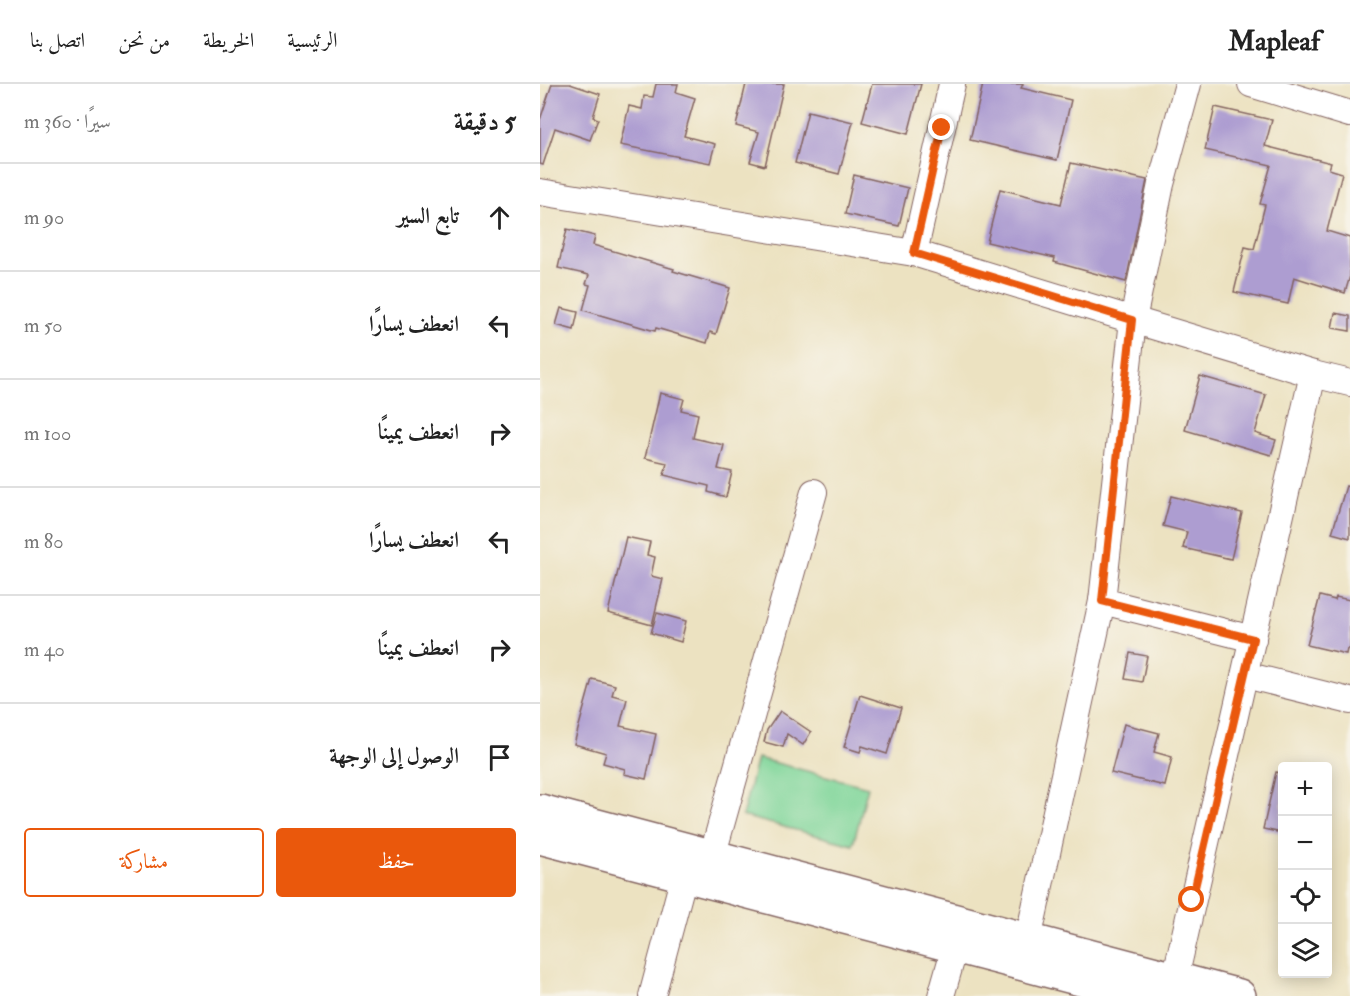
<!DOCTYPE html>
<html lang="ar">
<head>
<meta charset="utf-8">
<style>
  :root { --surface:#fff; --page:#f6f6f6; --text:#222; --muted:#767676; --line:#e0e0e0; --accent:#ea580c }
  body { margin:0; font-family:"IM FELL Double Pica",Amiri,serif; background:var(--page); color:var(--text); direction:rtl }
  .controls { position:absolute; right:18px; bottom:18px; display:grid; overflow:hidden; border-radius:6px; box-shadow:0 3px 15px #0003 }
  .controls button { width:54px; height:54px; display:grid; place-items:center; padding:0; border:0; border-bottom:2px solid var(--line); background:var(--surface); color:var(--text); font:30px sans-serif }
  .stop { position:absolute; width:18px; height:18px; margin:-14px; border:4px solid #ea580c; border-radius:50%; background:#fff }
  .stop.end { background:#ea580c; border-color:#fff; box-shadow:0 2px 6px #0008 }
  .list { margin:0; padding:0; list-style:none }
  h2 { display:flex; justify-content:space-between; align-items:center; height:78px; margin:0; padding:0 24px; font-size:26px }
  h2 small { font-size:20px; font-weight:400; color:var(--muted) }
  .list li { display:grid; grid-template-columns:39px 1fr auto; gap:18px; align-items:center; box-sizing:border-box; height:108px; padding:0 24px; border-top:2px solid var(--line) }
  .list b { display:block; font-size:22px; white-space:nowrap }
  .list em { font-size:20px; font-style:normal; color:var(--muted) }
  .actions { display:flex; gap:12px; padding:18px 24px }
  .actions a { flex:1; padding:14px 0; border:2px solid var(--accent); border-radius:6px; text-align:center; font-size:21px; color:var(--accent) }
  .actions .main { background:var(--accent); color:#fff }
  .icon { flex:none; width:33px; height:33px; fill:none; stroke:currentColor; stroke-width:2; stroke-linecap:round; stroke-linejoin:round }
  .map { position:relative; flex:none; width:810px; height:912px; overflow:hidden; direction:ltr }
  header { display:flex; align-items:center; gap:36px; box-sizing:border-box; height:84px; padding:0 30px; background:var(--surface); border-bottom:2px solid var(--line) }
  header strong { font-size:28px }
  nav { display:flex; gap:33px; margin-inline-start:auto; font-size:21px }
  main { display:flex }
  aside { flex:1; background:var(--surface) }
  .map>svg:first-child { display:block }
  .green { fill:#7fd69a; stroke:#647a62; stroke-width:1.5 }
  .building { fill:#ad9dd1 }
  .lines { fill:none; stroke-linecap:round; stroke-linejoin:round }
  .minor-casing { stroke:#836360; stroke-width:28 }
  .major-casing { stroke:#836360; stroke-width:36 }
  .minor { stroke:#fff; stroke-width:26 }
  .major { stroke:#fff; stroke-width:33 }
  .route { stroke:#ea580c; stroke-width:8 }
</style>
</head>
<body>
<header>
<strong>Mapleaf</strong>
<nav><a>الرئيسية</a><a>الخريطة</a><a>من نحن</a><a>اتصل بنا</a></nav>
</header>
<main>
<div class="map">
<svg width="810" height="912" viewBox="0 0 810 912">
  <rect width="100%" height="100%" fill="#f7f3e8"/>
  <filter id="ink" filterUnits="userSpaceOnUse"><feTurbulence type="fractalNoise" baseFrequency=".0167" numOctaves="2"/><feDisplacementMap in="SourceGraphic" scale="12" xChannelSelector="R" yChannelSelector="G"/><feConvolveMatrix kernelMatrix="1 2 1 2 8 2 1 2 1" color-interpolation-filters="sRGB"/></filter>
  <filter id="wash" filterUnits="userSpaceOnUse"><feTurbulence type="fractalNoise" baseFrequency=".008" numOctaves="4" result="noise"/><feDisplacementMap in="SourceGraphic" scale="24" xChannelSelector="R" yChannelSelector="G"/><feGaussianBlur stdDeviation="1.35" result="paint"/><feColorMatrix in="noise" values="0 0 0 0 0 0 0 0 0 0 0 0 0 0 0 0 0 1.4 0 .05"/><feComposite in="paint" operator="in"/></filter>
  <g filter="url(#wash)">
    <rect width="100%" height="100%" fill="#ece2c1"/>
    <path class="green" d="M217,674L328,703L313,761L202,732Z"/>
    <g id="blocks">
      <g class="building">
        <path d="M12,0H30L60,10L53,33L58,35L50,56L15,44L3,81L0,80V36Z"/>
        <path d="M116,0H138L136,8L155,14L144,52L175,60L170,79L80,61L89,22L102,25L104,12L113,13Z"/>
        <path d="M206,0H244L225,82L210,78L219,48L196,42Z"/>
        <path d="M332,0H381L368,50L322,38Z"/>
        <path d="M443,0H483L481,4L531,16L517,76L430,56Z"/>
        <path d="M675,23L732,36L725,62L791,79L789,85L802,89L787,147L810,154V192L805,209L754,193L748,220L694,208L705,163L714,165L725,121L720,120L731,81L665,66Z"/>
        <path d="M268,27L313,38L299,90L255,79Z"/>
        <path d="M531,79L607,96L586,198L514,178L515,174L447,158L460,105L521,120Z"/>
        <path d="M314,91L368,104L359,142L305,130Z"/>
        <path d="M27,145L55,152L53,161L134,185L133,187L190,204L176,250L170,248L167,259L116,244L115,247L43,226L50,201L46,200L49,191L18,184Z"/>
        <path d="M21,224L38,228L34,246L16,241Z"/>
        <path d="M795,229L810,232V247L792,244Z"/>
        <path d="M660,292L726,311L715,349L736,356L731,371L645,346Z"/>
        <path d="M120,309L144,315L141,326L158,330L153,354L184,361L178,385L192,388L186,413L168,408L169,402L124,391L127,379L105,374Z"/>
        <path d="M806,402L810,403V454L792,449Z"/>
        <path d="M631,412L702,429L691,475L643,464L647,448L623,442Z"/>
        <path d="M86,453L110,458L107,471L115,473L111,492L123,495L112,541L68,529Z"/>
        <path d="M780,512L795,516L796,513L810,516V565H807L806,570L767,561Z"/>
        <path d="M117,529L146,537L141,558L111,549Z"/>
        <path d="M590,569L607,572L602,598L585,595Z"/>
        <path d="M52,595L75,601L72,611L87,615L80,642L116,650L106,695L84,690L85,685L63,679L66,669L34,660Z"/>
        <path d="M320,611L361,624L347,670L322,662L320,668L304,663Z"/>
        <path d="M240,627L271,648L263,661L247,650L243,663L224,658L227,646Z"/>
        <path d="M584,640L619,649L614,668L632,673L625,702L571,689Z"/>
        <path d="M736,688L742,689V749L723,745Z"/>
      </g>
    </g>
  </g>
  <g filter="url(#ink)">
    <use href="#blocks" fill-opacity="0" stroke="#836360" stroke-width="1.5"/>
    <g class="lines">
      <defs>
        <g id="minor">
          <path d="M711,0L810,30"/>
          <path d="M0,108L374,169L593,236L773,290L810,299"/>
          <path d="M374,169L412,0"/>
          <path d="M562,517L713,555"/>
          <path d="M705,591L810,617"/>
          <path d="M172,773L274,408"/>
          <path d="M488,856L562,517L593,236L621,100L648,0"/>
          <path d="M112,912L149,773"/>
          <path d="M401,912L415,863"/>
          <path d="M631,912L773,290"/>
        </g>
        <g id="major">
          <path d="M0,727L699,912"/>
          <path d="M0,753L605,912"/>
        </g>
      </defs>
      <use href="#minor" class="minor-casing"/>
      <use href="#major" class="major-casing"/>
      <use href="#minor" class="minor"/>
      <use href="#major" class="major"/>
    </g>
  </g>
  <g class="lines" filter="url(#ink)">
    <path class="route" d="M402,44L374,169L592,236L562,517L713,555L652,816"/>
  </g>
</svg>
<div class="controls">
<button>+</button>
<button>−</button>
<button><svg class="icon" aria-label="locate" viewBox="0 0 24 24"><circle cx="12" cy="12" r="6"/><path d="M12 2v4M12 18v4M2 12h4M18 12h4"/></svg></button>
<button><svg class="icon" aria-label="layers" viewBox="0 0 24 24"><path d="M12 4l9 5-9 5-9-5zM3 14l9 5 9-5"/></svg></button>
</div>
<div class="stop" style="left:652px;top:816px"></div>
<div class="stop end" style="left:402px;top:44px"></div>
</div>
<aside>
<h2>5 دقيقة<small>سيرًا · 360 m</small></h2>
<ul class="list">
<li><svg class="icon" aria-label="ahead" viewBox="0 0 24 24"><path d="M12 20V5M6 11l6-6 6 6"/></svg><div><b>تابع السير</b></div><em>90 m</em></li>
<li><svg class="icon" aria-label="left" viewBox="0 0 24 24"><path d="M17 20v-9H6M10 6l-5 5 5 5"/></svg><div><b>انعطف يسارًا</b></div><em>50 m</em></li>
<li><svg class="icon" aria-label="right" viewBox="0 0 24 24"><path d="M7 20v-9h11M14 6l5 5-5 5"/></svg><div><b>انعطف يمينًا</b></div><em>100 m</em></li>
<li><svg class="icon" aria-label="left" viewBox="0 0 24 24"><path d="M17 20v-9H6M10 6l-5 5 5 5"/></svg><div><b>انعطف يسارًا</b></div><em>80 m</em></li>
<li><svg class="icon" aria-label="right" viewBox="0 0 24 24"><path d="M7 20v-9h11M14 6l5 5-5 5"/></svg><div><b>انعطف يمينًا</b></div><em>40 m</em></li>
<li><svg class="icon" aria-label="arrive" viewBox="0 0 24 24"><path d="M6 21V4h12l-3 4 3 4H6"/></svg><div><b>الوصول إلى الوجهة</b></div></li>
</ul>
<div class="actions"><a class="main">حفظ</a><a>مشاركة</a></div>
</aside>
</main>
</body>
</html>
